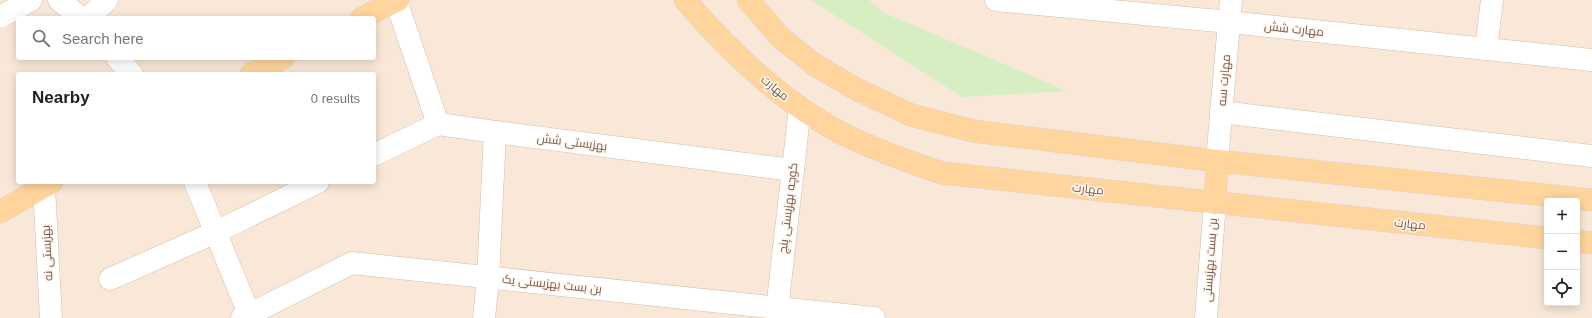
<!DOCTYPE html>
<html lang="en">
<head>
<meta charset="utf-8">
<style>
  :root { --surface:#fff; --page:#f2f2f2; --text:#202124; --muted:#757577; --line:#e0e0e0 }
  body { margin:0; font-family:Helvetica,Cairo,sans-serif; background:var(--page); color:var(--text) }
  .controls { position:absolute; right:12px; bottom:12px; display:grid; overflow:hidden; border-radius:4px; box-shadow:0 2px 10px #0003 }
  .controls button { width:36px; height:36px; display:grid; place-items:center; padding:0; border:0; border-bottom:1px solid var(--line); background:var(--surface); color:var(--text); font:20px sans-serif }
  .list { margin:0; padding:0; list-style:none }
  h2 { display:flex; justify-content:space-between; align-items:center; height:52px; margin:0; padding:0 16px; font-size:17px }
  h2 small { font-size:13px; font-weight:400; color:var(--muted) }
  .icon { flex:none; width:22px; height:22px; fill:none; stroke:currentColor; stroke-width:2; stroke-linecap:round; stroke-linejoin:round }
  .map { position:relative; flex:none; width:1592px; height:318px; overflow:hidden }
  .search { position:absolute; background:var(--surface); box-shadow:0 2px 10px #0003; left:16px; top:16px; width:360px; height:44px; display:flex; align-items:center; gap:10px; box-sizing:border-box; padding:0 14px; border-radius:4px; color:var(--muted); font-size:15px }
  .panel { position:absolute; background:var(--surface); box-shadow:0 2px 10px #0003; left:16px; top:72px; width:360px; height:112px; border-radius:4px }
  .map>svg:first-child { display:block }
  .residential { fill:#f9e8d7; fill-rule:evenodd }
  .green { fill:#d7eec3 }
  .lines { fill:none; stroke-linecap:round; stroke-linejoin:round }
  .minor-casing { stroke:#d5bdad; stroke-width:23 }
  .major-casing { stroke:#ddd3cf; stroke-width:23 }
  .minor { stroke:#fff; stroke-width:22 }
  .major { stroke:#ffd59d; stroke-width:22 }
  .labels { text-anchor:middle; stroke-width:3; stroke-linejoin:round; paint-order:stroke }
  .street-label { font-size:12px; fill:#7b5748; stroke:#fff8ef }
</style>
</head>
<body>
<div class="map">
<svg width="1592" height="318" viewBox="0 0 1592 318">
  <rect width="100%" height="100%" fill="#fef4e7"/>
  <path class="residential" d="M0,0H1592V318H0ZM18,18H374V58H18ZM18,74H374V182H18ZM1547,201H1577V303H1547Z"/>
  <path class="green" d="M811,0H869L884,13L1067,91L962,97Z"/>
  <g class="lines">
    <defs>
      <g id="minor">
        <path d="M59,0L81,18"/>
        <path d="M996,0L1229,22L1592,60"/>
        <path d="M396,1L438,124"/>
        <path d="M0,17L31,0"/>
        <path d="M88,18L107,0"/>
        <path d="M1486,49L1492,0"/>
        <path d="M117,58L132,74"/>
        <path d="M1221,112L1592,156"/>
        <path d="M374,155L438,124L495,132"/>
        <path d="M1217,161L1231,0"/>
        <path d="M195,182L249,314"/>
        <path d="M44,187L51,318"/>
        <path d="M110,279L216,232L318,182"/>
        <path d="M242,318L352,263L874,318"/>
        <path d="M484,318L488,278L495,132L793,170"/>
        <path d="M776,318L800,108"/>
        <path d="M1206,318L1215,203"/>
      </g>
      <g id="major">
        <path d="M685,0C728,50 779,99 837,131C870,148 906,161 942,173L1547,238"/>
        <path d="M748,0L781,38L815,65L856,89L911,115L973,131L1217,161L1592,200"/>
        <path d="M362,18L398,0"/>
        <path d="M251,74L283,58"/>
        <path d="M1215,203L1217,161"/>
        <path d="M0,212L52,182"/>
        <path d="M1577,241L1592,243"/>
      </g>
    </defs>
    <use href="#minor" class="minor-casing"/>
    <use href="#major" class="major-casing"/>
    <use href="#minor" class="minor"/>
    <use href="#major" class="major"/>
  </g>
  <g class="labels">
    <g class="street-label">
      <text transform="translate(1294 29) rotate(6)" y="4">مهارت شش</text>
      <text transform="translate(1224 80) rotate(-85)" y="4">مهارت سه</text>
      <text transform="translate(775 88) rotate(39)" y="4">مهارت</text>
      <text transform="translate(572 142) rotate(7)" y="4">بهزیستی شش</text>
      <text transform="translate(1088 189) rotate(6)" y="4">مهارت</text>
      <text transform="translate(788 208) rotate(-83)" y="4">کوچه بهزیستی پنج</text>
      <text transform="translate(1410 224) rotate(6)" y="4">مهارت</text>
      <text transform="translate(47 253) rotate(-93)" y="4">بهزیستی نه</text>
      <text transform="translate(1210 260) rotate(-86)" y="4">بن بست بهزیستی</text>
      <text transform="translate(552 284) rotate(6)" y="4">بن بست بهزیستی یک</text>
    </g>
  </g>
</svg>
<div class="controls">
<button>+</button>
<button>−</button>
<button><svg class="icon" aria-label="locate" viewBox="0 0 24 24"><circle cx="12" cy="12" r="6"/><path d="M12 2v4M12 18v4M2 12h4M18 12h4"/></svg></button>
</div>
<div class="search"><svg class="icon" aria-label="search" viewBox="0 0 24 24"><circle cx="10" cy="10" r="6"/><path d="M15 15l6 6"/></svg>Search here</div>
<section class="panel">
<h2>Nearby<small>0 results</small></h2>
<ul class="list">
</ul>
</section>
</div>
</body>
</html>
